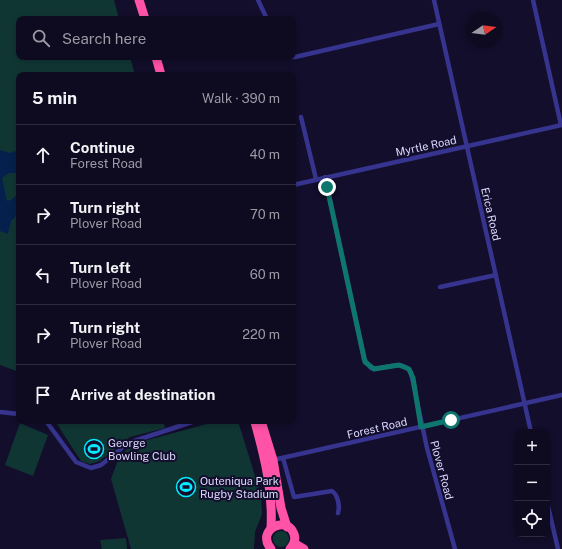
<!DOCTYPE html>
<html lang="en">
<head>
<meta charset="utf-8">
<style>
  :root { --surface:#0e0a20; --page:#1c182d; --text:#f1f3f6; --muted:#9b9aa5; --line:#2e2b3e }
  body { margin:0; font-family:"Public Sans",sans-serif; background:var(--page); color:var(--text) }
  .controls { position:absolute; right:12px; bottom:12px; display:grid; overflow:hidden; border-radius:8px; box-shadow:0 2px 6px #0003 }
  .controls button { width:36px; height:36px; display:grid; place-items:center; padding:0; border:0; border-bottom:1px solid var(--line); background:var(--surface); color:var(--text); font:20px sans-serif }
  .compass { position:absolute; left:466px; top:12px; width:36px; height:36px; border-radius:50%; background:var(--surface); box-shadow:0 2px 6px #0003; rotate:77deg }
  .stop { position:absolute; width:12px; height:12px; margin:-9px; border:3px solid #0f766e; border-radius:50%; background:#fff }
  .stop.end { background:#0f766e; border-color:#fff; box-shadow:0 1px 4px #0008 }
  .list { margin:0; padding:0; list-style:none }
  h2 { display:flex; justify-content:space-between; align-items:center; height:52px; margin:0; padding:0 16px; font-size:17px }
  h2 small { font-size:13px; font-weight:400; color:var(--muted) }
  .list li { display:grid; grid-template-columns:26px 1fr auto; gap:12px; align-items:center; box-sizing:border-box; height:60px; padding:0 16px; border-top:1px solid var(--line) }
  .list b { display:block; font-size:15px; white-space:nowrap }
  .list p { margin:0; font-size:13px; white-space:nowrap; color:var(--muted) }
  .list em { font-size:13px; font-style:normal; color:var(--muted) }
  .icon { flex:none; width:22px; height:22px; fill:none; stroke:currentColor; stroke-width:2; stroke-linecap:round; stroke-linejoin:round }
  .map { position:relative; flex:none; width:562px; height:549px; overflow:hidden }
  .search { position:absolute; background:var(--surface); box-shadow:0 2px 6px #0003; left:16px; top:16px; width:280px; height:44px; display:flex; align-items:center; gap:10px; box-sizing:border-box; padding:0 14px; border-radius:8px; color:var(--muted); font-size:15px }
  .panel { position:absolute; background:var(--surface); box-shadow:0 2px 6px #0003; left:16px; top:72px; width:280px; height:352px; border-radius:8px }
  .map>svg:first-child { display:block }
  .green { fill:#103634 }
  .water { fill:#05204d }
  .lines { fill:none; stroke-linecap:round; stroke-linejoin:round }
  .street { stroke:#36348f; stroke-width:4.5 }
  .highway { stroke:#ff53a8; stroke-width:9 }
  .route { stroke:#0f766e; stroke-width:5 }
  .labels { text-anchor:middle; stroke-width:4; stroke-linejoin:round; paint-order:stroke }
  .street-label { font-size:11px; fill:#dcd8ff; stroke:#120e2b }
  .poi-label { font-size:11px; fill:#dcd8ff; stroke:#120e2b; text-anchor:start }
</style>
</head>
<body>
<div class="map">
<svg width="562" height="549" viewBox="0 0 562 549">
  <rect width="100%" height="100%" fill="#120e2b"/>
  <g class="green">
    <path d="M0,0H114L119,19H19V57H130L135,75H19V372L0,365Z"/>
    <path d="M55,421H163L165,428L130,437L100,461L90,464L81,461Z"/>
    <path d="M218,421H238L261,495L262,514L255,532L254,549H131L111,479L120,455L130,447L144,441Z"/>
    <path d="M20,423L48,435L33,476L5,465Z"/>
    <circle cx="281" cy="539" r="8"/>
    <path d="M126,538L127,549H102L100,540Z"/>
  </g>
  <path class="water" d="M0,150L10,153L19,150V173H9L2,178L7,201L11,200L19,193V217L16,216L11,221L8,234L0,231Z"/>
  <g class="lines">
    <g class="street">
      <path d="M258,0L267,19"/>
      <path d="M434,0L531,432"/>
      <path d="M533,0L561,125"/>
      <path d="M289,57H295L439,24"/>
      <path d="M301,117L316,179"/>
      <path d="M325,177L364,359L371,368C385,371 402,357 411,373L427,448L455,549"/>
      <path d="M293,185L562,125"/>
      <path d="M440,287L496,275"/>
      <path d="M0,412L19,414"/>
      <path d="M46,421L76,462L91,468L101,465L128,443L195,421"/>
      <path d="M283,458L294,497L332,491C338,495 340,506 338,513"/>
      <path d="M273,460L562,395"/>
      <path d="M547,502L558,549"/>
    </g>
    <g class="highway">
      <path d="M139,0L145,19"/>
      <path d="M156,57L161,75"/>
      <path d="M261,421L273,460L281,508L287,527"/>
      <path d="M255,422C265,458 273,491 271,528"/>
      <path d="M294,543L304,549"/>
      <path d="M271,549C255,530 287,514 294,534C296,540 294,545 290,549"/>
    </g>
  </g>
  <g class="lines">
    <path class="route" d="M327,187L365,362L374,369L399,365L409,369L413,378L421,427L451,420"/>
  </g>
  <defs>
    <symbol id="stadium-ring" viewBox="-11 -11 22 22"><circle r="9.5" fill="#120e2b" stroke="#04eaff" stroke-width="1.5"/><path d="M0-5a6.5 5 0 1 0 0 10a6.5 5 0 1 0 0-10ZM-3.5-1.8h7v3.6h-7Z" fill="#04eaff"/></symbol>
  </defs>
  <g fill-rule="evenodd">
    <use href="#stadium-ring" x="83" y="438" width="22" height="22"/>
    <use href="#stadium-ring" x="175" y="476" width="22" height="22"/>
  </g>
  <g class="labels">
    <g class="street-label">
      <text transform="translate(426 146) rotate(-12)" y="4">Myrtle Road</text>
      <text transform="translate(491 214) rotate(77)" y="4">Erica Road</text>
      <text transform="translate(377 428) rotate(-13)" y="4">Forest Road</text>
      <text transform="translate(442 470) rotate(75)" y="4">Plover Road</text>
    </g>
    <g class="poi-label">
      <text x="108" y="447">George<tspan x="108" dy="13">Bowling Club</tspan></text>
      <text x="200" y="485">Outeniqua Park<tspan x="200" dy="13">Rugby Stadium</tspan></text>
    </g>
  </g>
</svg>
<div class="controls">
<button>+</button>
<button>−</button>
<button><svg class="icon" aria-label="locate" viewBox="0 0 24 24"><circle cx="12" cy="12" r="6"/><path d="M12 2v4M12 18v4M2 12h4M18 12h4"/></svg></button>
</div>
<svg class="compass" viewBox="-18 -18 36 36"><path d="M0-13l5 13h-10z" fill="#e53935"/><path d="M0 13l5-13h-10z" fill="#9b9aa5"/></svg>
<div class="stop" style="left:451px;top:420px"></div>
<div class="stop end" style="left:327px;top:187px"></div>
<div class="search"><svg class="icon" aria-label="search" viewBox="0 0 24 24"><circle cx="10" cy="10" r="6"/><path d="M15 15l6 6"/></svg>Search here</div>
<section class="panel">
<h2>5 min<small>Walk · 390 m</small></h2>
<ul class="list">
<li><svg class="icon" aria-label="ahead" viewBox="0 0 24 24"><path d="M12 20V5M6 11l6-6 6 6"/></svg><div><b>Continue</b><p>Forest Road</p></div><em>40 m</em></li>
<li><svg class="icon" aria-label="right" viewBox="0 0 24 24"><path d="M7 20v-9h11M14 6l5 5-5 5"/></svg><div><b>Turn right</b><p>Plover Road</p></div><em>70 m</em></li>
<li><svg class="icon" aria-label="left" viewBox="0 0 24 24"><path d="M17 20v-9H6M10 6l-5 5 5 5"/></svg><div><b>Turn left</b><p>Plover Road</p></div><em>60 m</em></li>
<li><svg class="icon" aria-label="right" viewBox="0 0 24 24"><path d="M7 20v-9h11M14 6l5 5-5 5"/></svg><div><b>Turn right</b><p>Plover Road</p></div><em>220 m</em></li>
<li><svg class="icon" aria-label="arrive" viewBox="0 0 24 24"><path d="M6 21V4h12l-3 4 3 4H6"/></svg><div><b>Arrive at destination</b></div></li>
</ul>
</section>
</div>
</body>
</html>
